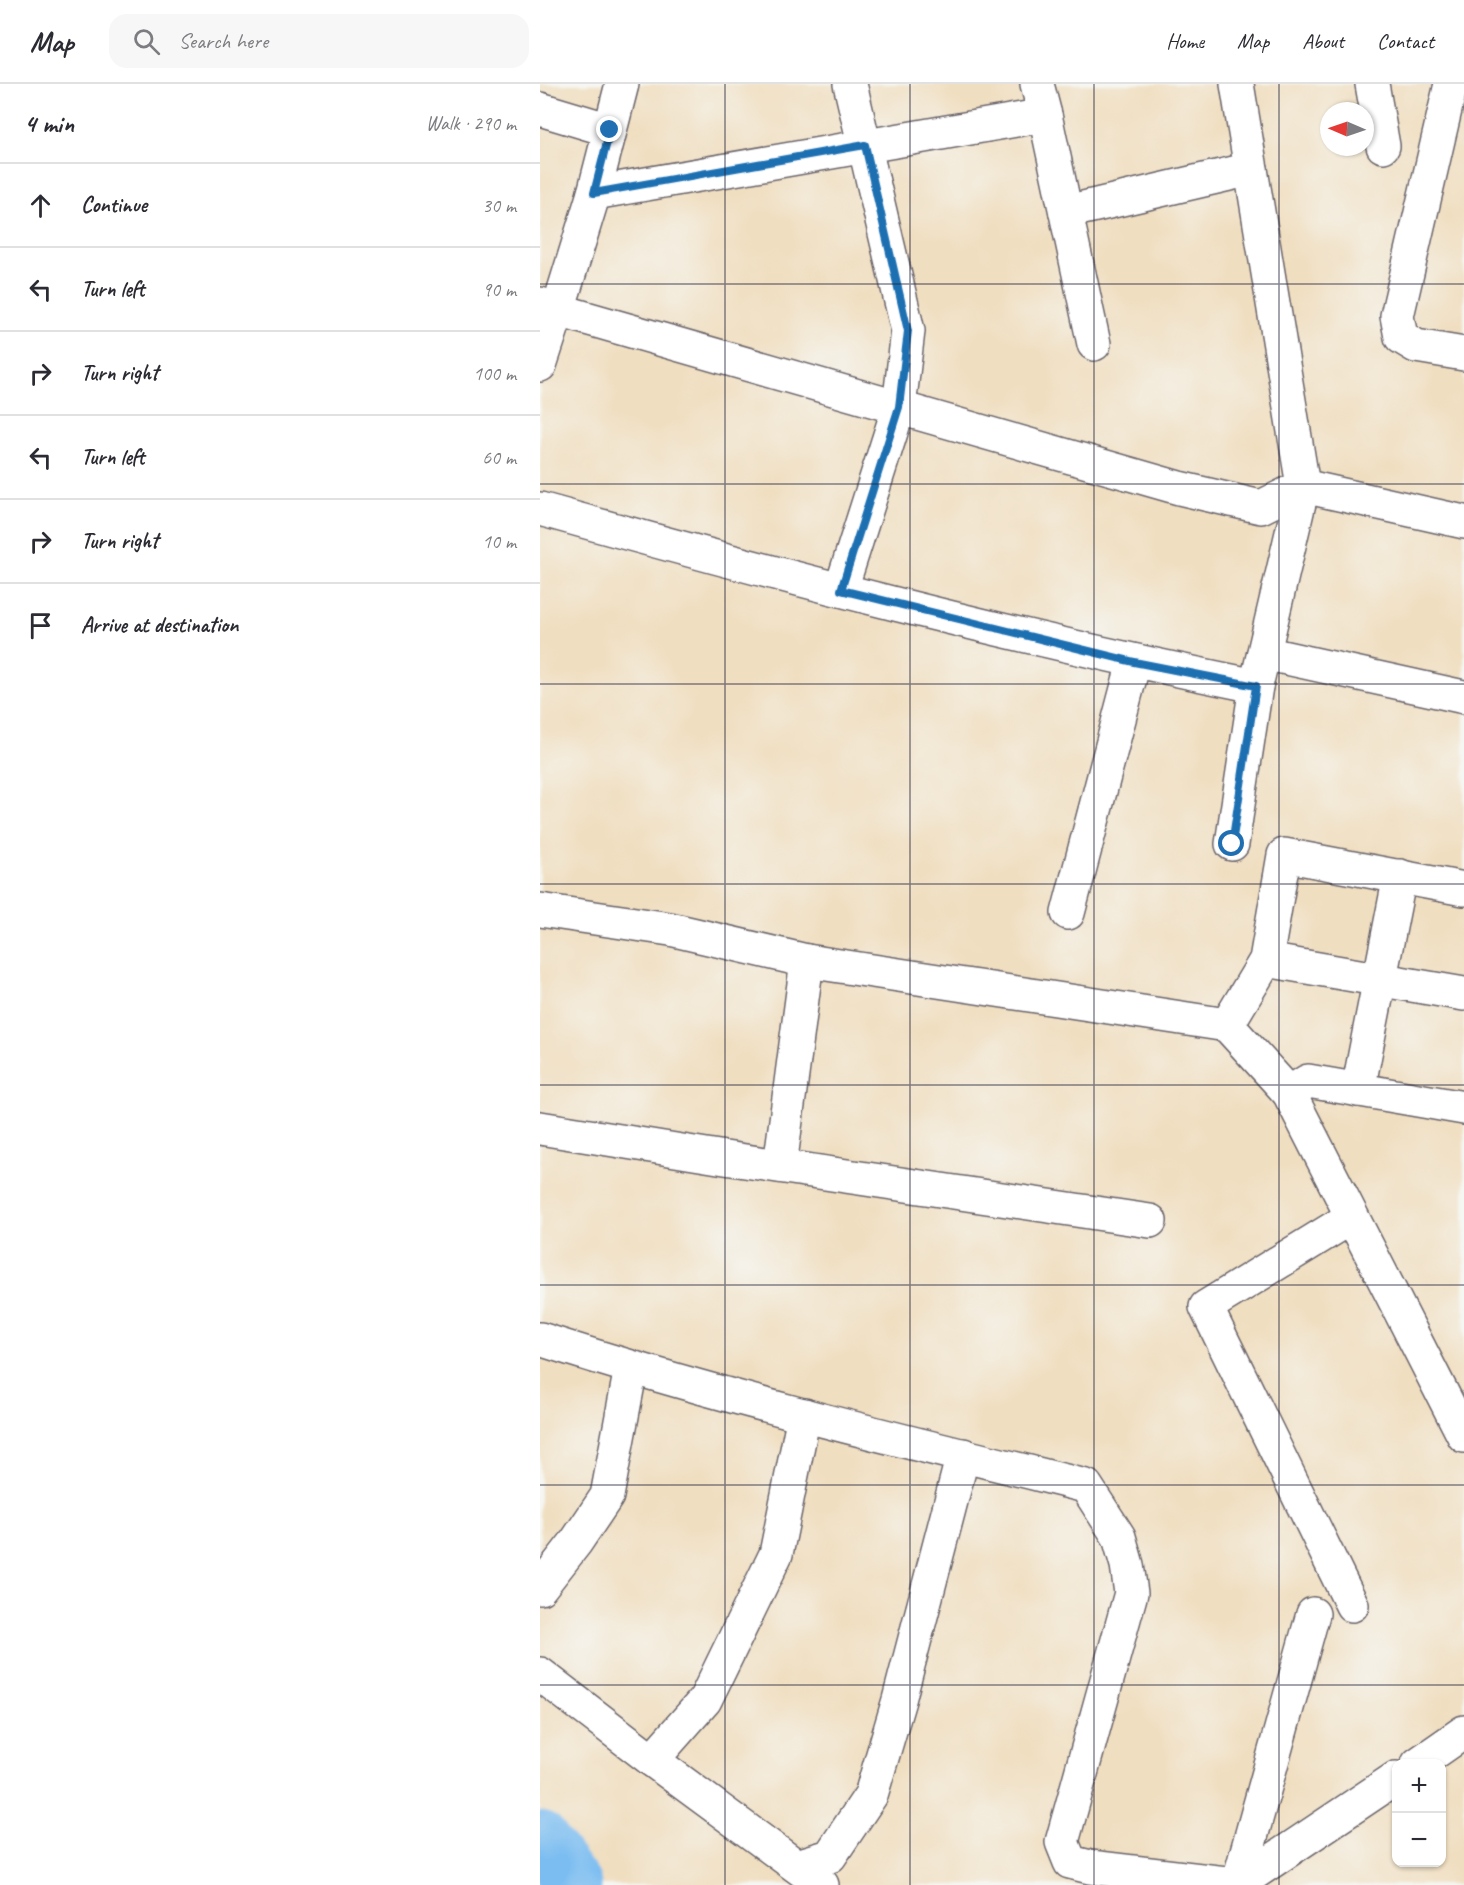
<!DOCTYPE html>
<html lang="en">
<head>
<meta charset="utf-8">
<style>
  :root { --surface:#fff; --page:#f7f7f7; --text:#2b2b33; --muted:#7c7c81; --line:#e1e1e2 }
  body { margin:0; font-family:Caveat,sans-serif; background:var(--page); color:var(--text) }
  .controls { position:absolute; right:18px; bottom:18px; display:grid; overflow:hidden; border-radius:12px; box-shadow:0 2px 4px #0004 }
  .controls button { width:54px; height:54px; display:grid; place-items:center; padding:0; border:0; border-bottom:2px solid var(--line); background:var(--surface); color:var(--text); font:30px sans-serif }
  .compass { position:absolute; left:780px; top:18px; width:54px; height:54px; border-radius:50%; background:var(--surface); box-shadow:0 2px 4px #0004; rotate:272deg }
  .stop { position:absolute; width:18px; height:18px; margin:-14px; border:4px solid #1f6fb2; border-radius:50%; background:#fff }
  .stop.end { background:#1f6fb2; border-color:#fff; box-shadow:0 2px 6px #0008 }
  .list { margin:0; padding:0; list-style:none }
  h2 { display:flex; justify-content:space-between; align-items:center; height:78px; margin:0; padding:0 24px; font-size:26px }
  h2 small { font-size:20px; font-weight:400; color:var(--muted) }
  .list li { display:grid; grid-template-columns:39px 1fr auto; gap:18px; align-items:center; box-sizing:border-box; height:84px; padding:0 24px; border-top:2px solid var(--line) }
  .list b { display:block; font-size:22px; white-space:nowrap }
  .list em { font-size:20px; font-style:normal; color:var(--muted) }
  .icon { flex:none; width:33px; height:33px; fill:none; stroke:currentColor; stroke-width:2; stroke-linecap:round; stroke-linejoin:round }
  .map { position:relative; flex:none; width:924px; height:1801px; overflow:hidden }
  header { display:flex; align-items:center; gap:36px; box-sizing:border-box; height:84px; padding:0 30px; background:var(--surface); border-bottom:2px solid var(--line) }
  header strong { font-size:28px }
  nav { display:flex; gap:33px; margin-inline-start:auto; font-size:21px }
  .search { width:420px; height:54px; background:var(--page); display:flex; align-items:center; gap:15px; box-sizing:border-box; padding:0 21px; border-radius:18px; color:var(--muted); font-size:22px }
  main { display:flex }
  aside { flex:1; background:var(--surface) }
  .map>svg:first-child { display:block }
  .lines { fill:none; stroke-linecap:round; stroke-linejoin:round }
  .river { stroke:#7bbdf1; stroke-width:57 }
  .street-casing { stroke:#6a646a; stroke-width:36 }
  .street { stroke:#fff; stroke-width:33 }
  .route { stroke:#1f6fb2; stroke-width:8 }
  .grid { fill:none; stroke:#22223b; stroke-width:1.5; stroke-opacity:0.55 }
</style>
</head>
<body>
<header>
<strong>Map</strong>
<div class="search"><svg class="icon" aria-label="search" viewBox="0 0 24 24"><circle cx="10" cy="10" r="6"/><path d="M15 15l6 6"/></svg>Search here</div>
<nav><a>Home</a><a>Map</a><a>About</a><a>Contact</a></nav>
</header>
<main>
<aside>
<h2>4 min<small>Walk · 290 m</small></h2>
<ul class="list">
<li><svg class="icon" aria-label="ahead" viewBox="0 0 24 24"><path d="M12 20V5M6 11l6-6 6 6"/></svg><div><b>Continue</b></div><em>30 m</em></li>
<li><svg class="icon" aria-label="left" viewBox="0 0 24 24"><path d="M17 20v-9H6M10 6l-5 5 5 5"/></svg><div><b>Turn left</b></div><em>90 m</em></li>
<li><svg class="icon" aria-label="right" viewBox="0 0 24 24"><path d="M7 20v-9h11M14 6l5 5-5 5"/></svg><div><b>Turn right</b></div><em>100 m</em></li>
<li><svg class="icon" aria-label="left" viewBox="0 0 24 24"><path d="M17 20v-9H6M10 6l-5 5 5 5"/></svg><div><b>Turn left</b></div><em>60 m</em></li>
<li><svg class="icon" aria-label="right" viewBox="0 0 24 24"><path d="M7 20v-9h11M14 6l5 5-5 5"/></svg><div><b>Turn right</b></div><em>10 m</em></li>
<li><svg class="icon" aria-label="arrive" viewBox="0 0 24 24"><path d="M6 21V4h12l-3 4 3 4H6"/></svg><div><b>Arrive at destination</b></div></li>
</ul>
</aside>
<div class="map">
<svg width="924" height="1801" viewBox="0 0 924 1801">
  <rect width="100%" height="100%" fill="#f6f6f2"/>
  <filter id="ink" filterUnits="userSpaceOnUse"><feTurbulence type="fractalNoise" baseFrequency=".0167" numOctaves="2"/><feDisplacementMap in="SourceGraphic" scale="12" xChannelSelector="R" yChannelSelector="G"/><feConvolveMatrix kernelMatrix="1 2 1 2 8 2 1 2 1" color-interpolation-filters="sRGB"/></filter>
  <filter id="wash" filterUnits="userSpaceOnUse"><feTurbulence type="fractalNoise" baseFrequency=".008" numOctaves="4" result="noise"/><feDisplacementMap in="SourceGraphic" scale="24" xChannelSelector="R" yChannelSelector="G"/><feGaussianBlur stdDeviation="1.35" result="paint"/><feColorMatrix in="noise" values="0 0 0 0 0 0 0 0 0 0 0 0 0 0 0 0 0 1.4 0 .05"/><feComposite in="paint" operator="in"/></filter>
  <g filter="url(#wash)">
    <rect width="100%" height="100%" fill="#f0dec0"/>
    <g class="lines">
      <path class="river" d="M0,1756L33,1801"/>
    </g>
  </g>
  <g filter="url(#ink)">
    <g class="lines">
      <defs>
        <g id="street">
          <path d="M82,0L54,109L18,226L639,404L721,423L763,402L697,0"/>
          <path d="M497,0L505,31L554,260"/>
          <path d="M832,0L843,62"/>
          <path d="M911,0L857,232L861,253L876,262L924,270"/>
          <path d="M0,25L70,46"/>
          <path d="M54,109L505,31"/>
          <path d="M526,128L711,85"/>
          <path d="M0,220L18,226L0,281"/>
          <path d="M0,425C237,491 475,554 716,602L763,402L924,438"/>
          <path d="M301,505L359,323L368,247L310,0"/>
          <path d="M724,569L924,613"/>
          <path d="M692,760L716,602"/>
          <path d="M0,826L130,845L267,877L687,941L749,1009L924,1352"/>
          <path d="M528,829L594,578"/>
          <path d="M726,876L924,910"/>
          <path d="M687,941L726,876L744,771L924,805"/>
          <path d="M818,1006L860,792"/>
          <path d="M749,1009L768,997L924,1024"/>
          <path d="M0,1044L185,1074L610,1137"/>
          <path d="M240,1082L267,877"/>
          <path d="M0,1255C180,1313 363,1357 546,1402L579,1453L587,1481L591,1509L522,1758L530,1778L550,1783L703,1801"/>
          <path d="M0,1504L36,1458L67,1412L91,1284"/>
          <path d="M812,1521L666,1223L812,1133"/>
          <path d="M773,1530L698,1800L856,1694"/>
          <path d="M0,1590L112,1676L282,1801"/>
          <path d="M112,1676L165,1616L236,1470L264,1331"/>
          <path d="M878,1680L924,1648"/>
          <path d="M257,1782L290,1772L331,1711L359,1616L423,1371"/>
        </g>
      </defs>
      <use href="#street" class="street-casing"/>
      <use href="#street" class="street"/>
    </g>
  </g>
  <g class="lines" filter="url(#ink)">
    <path class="route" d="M70,46L54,109L325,61L368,247L359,323L301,506L594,578L716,602L692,760"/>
  </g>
  <path class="grid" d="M185,0V1801M370,0V1801M554,0V1801M739,0V1801M0,200H924M0,400H924M0,600H924M0,800H924M0,1001H924M0,1201H924M0,1401H924M0,1601H924"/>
</svg>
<div class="controls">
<button>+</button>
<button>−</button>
</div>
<svg class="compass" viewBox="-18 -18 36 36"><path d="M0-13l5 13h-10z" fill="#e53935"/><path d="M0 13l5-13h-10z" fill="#7c7c81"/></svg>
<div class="stop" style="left:692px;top:760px"></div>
<div class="stop end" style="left:70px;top:46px"></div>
</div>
</main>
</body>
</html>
